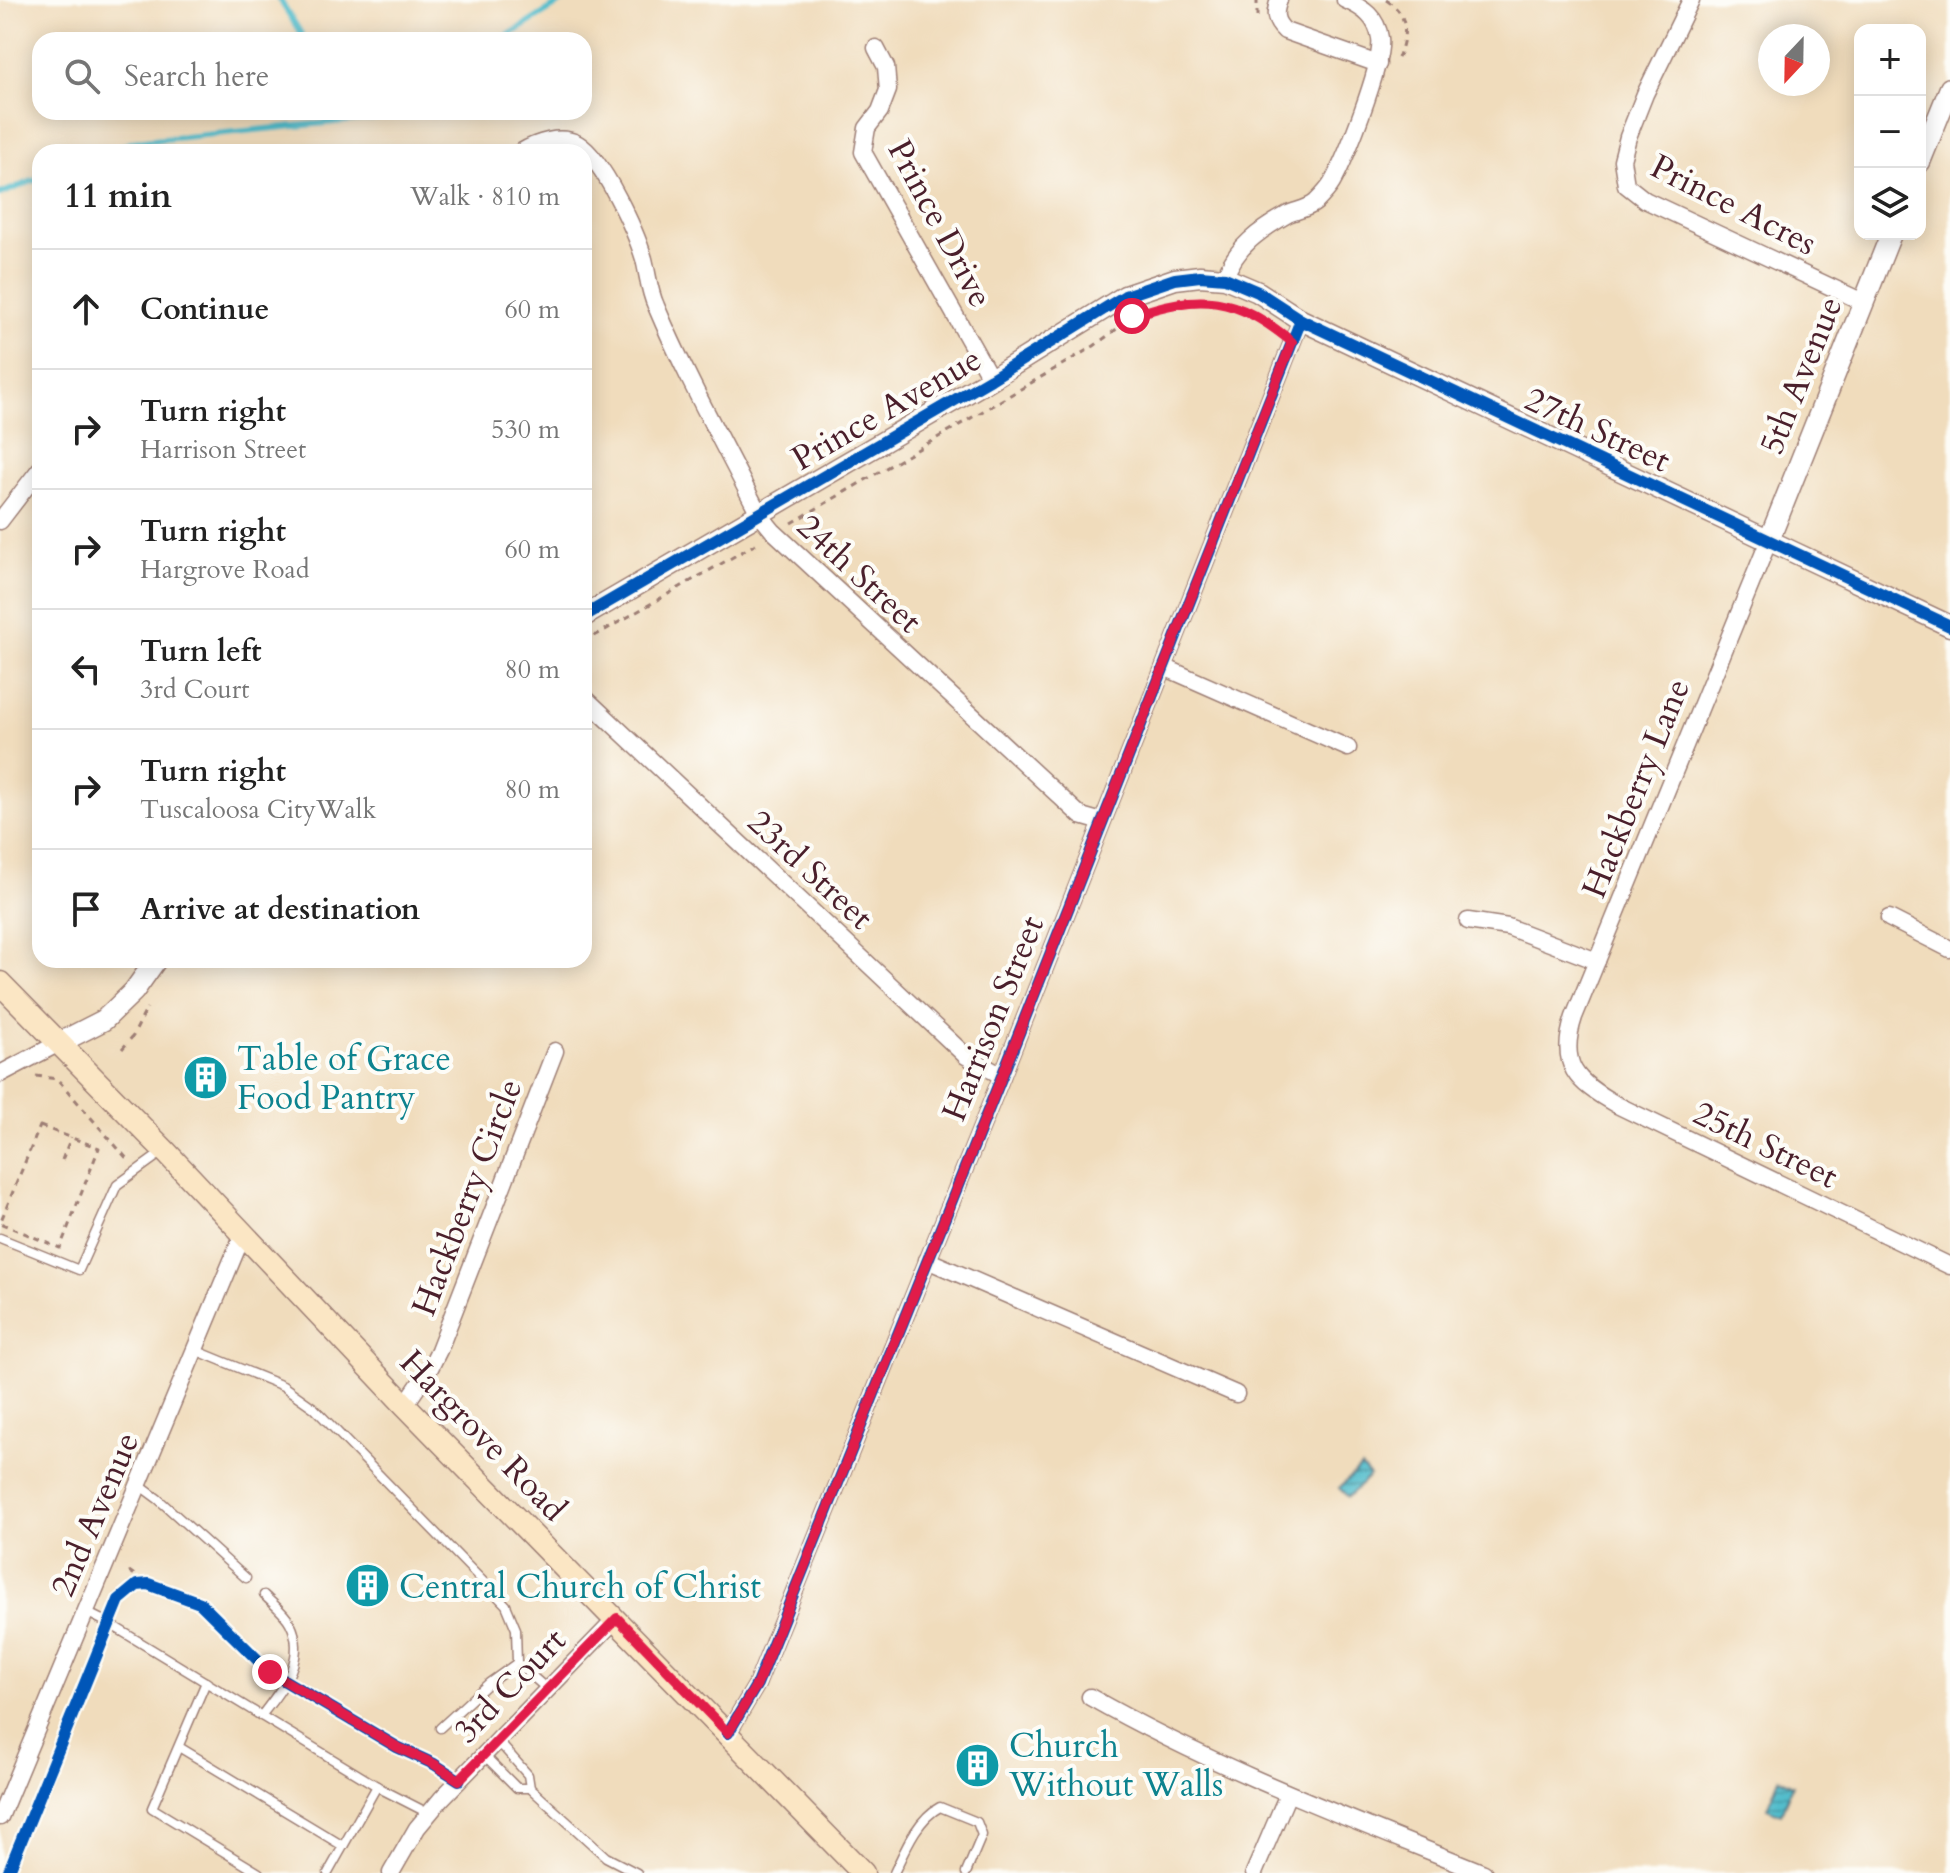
<!DOCTYPE html>
<html lang="en">
<head>
<meta charset="utf-8">
<style>
  :root { --surface:#fff; --page:#f2f2f2; --text:#222; --muted:#767676; --line:#e0e0e0 }
  body { margin:0; font-family:Cardo,serif; background:var(--page); color:var(--text) }
  .controls { position:absolute; right:24px; top:24px; display:grid; overflow:hidden; border-radius:16px; box-shadow:0 4px 20px #0003 }
  .controls button { width:72px; height:72px; display:grid; place-items:center; padding:0; border:0; border-bottom:2px solid var(--line); background:var(--surface); color:var(--text); font:40px sans-serif }
  .compass { position:absolute; left:1758px; top:24px; width:72px; height:72px; border-radius:50%; background:var(--surface); box-shadow:0 4px 20px #0003; rotate:202deg }
  .stop { position:absolute; width:24px; height:24px; margin:-18px; border:6px solid #e11d48; border-radius:50%; background:#fff }
  .stop.end { background:#e11d48; border-color:#fff; box-shadow:0 2px 8px #0008 }
  .list { margin:0; padding:0; list-style:none }
  h2 { display:flex; justify-content:space-between; align-items:center; height:104px; margin:0; padding:0 32px; font-size:34px }
  h2 small { font-size:26px; font-weight:400; color:var(--muted) }
  .list li { display:grid; grid-template-columns:52px 1fr auto; gap:24px; align-items:center; box-sizing:border-box; height:120px; padding:0 32px; border-top:2px solid var(--line) }
  .list b { display:block; font-size:30px; white-space:nowrap }
  .list p { margin:0; font-size:26px; white-space:nowrap; color:var(--muted) }
  .list em { font-size:26px; font-style:normal; color:var(--muted) }
  .icon { flex:none; width:44px; height:44px; fill:none; stroke:currentColor; stroke-width:2; stroke-linecap:round; stroke-linejoin:round }
  .map { position:relative; flex:none; width:1950px; height:1873px; overflow:hidden }
  .search { position:absolute; background:var(--surface); box-shadow:0 4px 20px #0003; left:32px; top:32px; width:560px; height:88px; display:flex; align-items:center; gap:20px; box-sizing:border-box; padding:0 28px; border-radius:24px; color:var(--muted); font-size:30px }
  .panel { position:absolute; background:var(--surface); box-shadow:0 4px 20px #0003; left:32px; top:144px; width:560px; height:824px; border-radius:24px }
  .map>svg:first-child { display:block }
  .water { fill:url(#water-rules); stroke:#4e6e7c; stroke-width:2 }
  .lines { fill:none; stroke-linecap:round; stroke-linejoin:round }
  .stream { stroke:#52bdcc; stroke-width:6 }
  .service-casing { stroke:#9d7e74; stroke-width:11 }
  .minor-casing { stroke:#9d7e74; stroke-width:19 }
  .tertiary-casing { stroke:#9d7e74; stroke-width:23 }
  .secondary-casing { stroke:#9d7e74; stroke-width:25 }
  .path { stroke:#9d7e74; stroke-width:3; stroke-dasharray:6 6; stroke-linecap:butt }
  .service { stroke:#fff; stroke-width:8 }
  .minor { stroke:#fff; stroke-width:16 }
  .tertiary { stroke:#fff; stroke-width:20 }
  .secondary { stroke:#fbe6c4; stroke-width:22 }
  .cycleway-casing { stroke:#fdfcf7; stroke-width:17 }
  .cycleway { stroke:#0057b8; stroke-width:12 }
  .route { stroke:#e11d48; stroke-width:10 }
  .labels { text-anchor:middle; stroke-width:8; stroke-linejoin:round; paint-order:stroke }
  .street-label { font-size:34px; fill:#4a1f2b; stroke:#fdfcf7 }
  .culture-label { font-size:34px; fill:#0d838f; stroke:#fdfcf7; text-anchor:start }
</style>
</head>
<body>
<div class="map">
<svg width="1950" height="1873" viewBox="0 0 1950 1873">
  <defs>
    <pattern id="water-rules" width="6" height="5" patternUnits="userSpaceOnUse" patternTransform="scale(2)"><rect width="6" height="5" fill="#52bdcc"/><path d="M0 2.5h6" fill="none" stroke="#4699a6"/></pattern>
  </defs>
  <rect width="100%" height="100%" fill="#fdfcf7"/>
  <filter id="ink" filterUnits="userSpaceOnUse"><feTurbulence type="fractalNoise" baseFrequency=".0125" numOctaves="2"/><feDisplacementMap in="SourceGraphic" scale="16" xChannelSelector="R" yChannelSelector="G"/><feConvolveMatrix kernelMatrix="1 2 1 2 8 2 1 2 1" color-interpolation-filters="sRGB"/></filter>
  <filter id="wash" filterUnits="userSpaceOnUse"><feTurbulence type="fractalNoise" baseFrequency=".006" numOctaves="4" result="noise"/><feDisplacementMap in="SourceGraphic" scale="32" xChannelSelector="R" yChannelSelector="G"/><feGaussianBlur stdDeviation="1.8" result="paint"/><feColorMatrix in="noise" values="0 0 0 0 0 0 0 0 0 0 0 0 0 0 0 0 0 1.4 0 .05"/><feComposite in="paint" operator="in"/></filter>
  <g filter="url(#wash)">
    <rect width="100%" height="100%" fill="#f0dcbc"/>
    <g class="water">
      <path d="M1361,1467L1370,1476L1348,1497L1339,1488Z"/>
      <path d="M1779,1778L1793,1785L1781,1814L1767,1808Z"/>
    </g>
    <g class="lines">
      <g class="stream">
        <path d="M280,0L305,40"/>
        <path d="M501,40L565,0"/>
        <path d="M107,152L133,142L376,118L385,112"/>
        <path d="M0,194L40,178"/>
      </g>
    </g>
  </g>
  <g filter="url(#ink)">
    <g class="lines">
      <defs>
        <g id="service">
          <path d="M0,1238L79,1270L117,1185L164,1151"/>
          <path d="M195,1350L283,1386L314,1408L506,1605L516,1629L517,1663L547,1689"/>
          <path d="M139,1485L158,1499L246,1578"/>
          <path d="M86,1612L110,1624L385,1791L428,1813"/>
          <path d="M206,1682L152,1808L259,1873"/>
          <path d="M261,1716C282,1689 308,1658 290,1623C285,1613 272,1603 264,1595"/>
          <path d="M440,1728L489,1683L517,1663"/>
          <path d="M498,1741L528,1775L530,1788L606,1857L637,1873"/>
          <path d="M179,1747L343,1846"/>
          <path d="M484,1755L517,1788H530"/>
          <path d="M328,1873L377,1786"/>
          <path d="M894,1873C905,1850 917,1819 940,1807L977,1822L982,1835L966,1873"/>
        </g>
        <g id="minor">
          <path d="M1279,0C1274,13 1274,21 1285,31L1378,64"/>
          <path d="M1691,0L1645,94L1628,137L1622,160L1626,185L1645,200L1863,302"/>
          <path d="M876,48L886,67L888,90L880,111L867,128L863,152L991,379"/>
          <path d="M521,152C536,143 561,134 578,144C603,159 636,232 644,259C648,275 649,291 656,306C686,377 724,445 759,514L773,531L1081,816L1102,822"/>
          <path d="M1225,278C1235,247 1260,230 1288,214C1297,210 1308,209 1316,202C1321,197 1328,190 1332,183C1345,160 1384,63 1380,38C1377,18 1364,8 1345,0"/>
          <path d="M0,521L40,469"/>
          <path d="M1769,540L1574,1017C1558,1065 1576,1082 1617,1105L1950,1266"/>
          <path d="M1164,667L1348,748"/>
          <path d="M584,697L966,1056L1002,1076"/>
          <path d="M1889,918L1950,949"/>
          <path d="M1468,921L1508,927L1597,961"/>
          <path d="M0,1074L59,1043"/>
          <path d="M927,1260L1236,1394"/>
          <path d="M405,1405L429,1370L439,1350L555,1051"/>
          <path d="M1090,1697C1215,1768 1351,1819 1484,1873"/>
          <path d="M728,1733L757,1684L1002,1076L1301,320"/>
          <path d="M0,1817L243,1234"/>
          <path d="M391,1873L417,1828L442,1798L617,1618"/>
          <path d="M1254,1873L1288,1794"/>
        </g>
        <g id="tertiary">
          <path d="M1920,162L1950,88"/>
          <path d="M1769,540L1891,234"/>
          <path d="M584,616L991,379L1125,296L1175,279L1200,276L1225,278L1258,292L1301,320L1950,626"/>
          <path d="M59,1043L104,1020L134,991L156,960"/>
        </g>
        <path id="secondary" d="M0,983L165,1151L405,1405L863,1873"/>
      </defs>
      <use href="#service" class="service-casing"/>
      <use href="#minor" class="minor-casing"/>
      <use href="#tertiary" class="tertiary-casing"/>
      <use href="#secondary" class="secondary-casing"/>
      <g class="path">
        <path d="M1386,0C1412,16 1406,39 1396,63"/>
        <path d="M1257,17V0"/>
        <path d="M1160,306C1198,298 1222,300 1257,316"/>
        <path d="M792,523L1094,346L1134,316"/>
        <path d="M584,642L761,541"/>
        <path d="M122,1049L133,1036L147,1008"/>
        <path d="M36,1076L57,1079L130,1162"/>
        <path d="M40,1126L99,1148L60,1248L0,1223Z"/>
        <path d="M62,1160L71,1137"/>
        <path d="M129,1571L148,1584"/>
      </g>
      <use href="#service" class="service"/>
      <use href="#minor" class="minor"/>
      <use href="#tertiary" class="tertiary"/>
      <use href="#secondary" class="secondary"/>
      <defs>
        <g id="cycleway">
          <path d="M584,616L991,379L1125,296L1175,279L1200,276L1225,278L1258,292L1301,320L1950,626"/>
          <path d="M728,1733L757,1684L1002,1076L1301,320"/>
          <path d="M8,1873L119,1600L137,1585L148,1584L200,1603L270,1672L397,1747L434,1764L459,1780"/>
        </g>
      </defs>
      <use href="#cycleway" class="cycleway-casing"/>
      <use href="#cycleway" class="cycleway"/>
    </g>
  </g>
  <g class="lines" filter="url(#ink)">
    <path class="route" d="M270,1672L397,1747L434,1764L459,1780L617,1618L728,1733L757,1684L1002,1076L1292,342C1236,296 1201,292 1132,316"/>
  </g>
  <defs>
    <symbol id="building-disc" viewBox="-11 -11 22 22"><circle r="9.5" fill="#0f9aa8" stroke="#fdfcf7"/><path d="M-4-6H4V6H1V3H-1V6H-4ZM-2.5-4.3h1.7v1.8h-1.7ZM.8-4.3h1.7v1.8H.8ZM-2.5-1h1.7V.8h-1.7ZM.8-1h1.7V.8H.8Z" fill="#fff"/></symbol>
  </defs>
  <g fill-rule="evenodd">
    <use href="#building-disc" x="180" y="1052" width="51" height="51"/>
    <use href="#building-disc" x="342" y="1560" width="51" height="51"/>
    <use href="#building-disc" x="952" y="1740" width="51" height="51"/>
  </g>
  <g class="labels">
    <g class="street-label">
      <text transform="translate(1734 204) rotate(27)" y="12">Prince Acres</text>
      <text transform="translate(941 223) rotate(62)" y="12">Prince Drive</text>
      <text transform="translate(1800 375) rotate(-68)" y="12">5th Avenue</text>
      <text transform="translate(886 408) rotate(-30)" y="12">Prince Avenue</text>
      <text transform="translate(1598 429) rotate(25)" y="12">27th Street</text>
      <text transform="translate(860 573) rotate(43)" y="12">24th Street</text>
      <text transform="translate(1635 788) rotate(-68)" y="12">Hackberry Lane</text>
      <text transform="translate(811 869) rotate(43)" y="12">23rd Street</text>
      <text transform="translate(992 1018) rotate(-68)" y="12">Harrison Street</text>
      <text transform="translate(1766 1144) rotate(26)" y="12">25th Street</text>
      <text transform="translate(466 1197) rotate(-69)" y="12">Hackberry Circle</text>
      <text transform="translate(484 1435) rotate(46)" y="12">Hargrove Road</text>
      <text transform="translate(94 1514) rotate(-67)" y="12">2nd Avenue</text>
      <text transform="translate(509 1685) rotate(-46)" y="12">3rd Court</text>
    </g>
    <g class="culture-label">
      <text x="237" y="1070">Table of Grace<tspan x="237" dy="39">Food Pantry</tspan></text>
      <text x="399" y="1598">Central Church of Christ</text>
      <text x="1009" y="1757">Church<tspan x="1009" dy="39">Without Walls</tspan></text>
    </g>
  </g>
</svg>
<div class="controls">
<button>+</button>
<button>−</button>
<button><svg class="icon" aria-label="layers" viewBox="0 0 24 24"><path d="M12 4l9 5-9 5-9-5zM3 14l9 5 9-5"/></svg></button>
</div>
<svg class="compass" viewBox="-18 -18 36 36"><path d="M0-13l5 13h-10z" fill="#e53935"/><path d="M0 13l5-13h-10z" fill="#767676"/></svg>
<div class="stop" style="left:1132px;top:316px"></div>
<div class="stop end" style="left:270px;top:1672px"></div>
<div class="search"><svg class="icon" aria-label="search" viewBox="0 0 24 24"><circle cx="10" cy="10" r="6"/><path d="M15 15l6 6"/></svg>Search here</div>
<section class="panel">
<h2>11 min<small>Walk · 810 m</small></h2>
<ul class="list">
<li><svg class="icon" aria-label="ahead" viewBox="0 0 24 24"><path d="M12 20V5M6 11l6-6 6 6"/></svg><div><b>Continue</b></div><em>60 m</em></li>
<li><svg class="icon" aria-label="right" viewBox="0 0 24 24"><path d="M7 20v-9h11M14 6l5 5-5 5"/></svg><div><b>Turn right</b><p>Harrison Street</p></div><em>530 m</em></li>
<li><svg class="icon" aria-label="right" viewBox="0 0 24 24"><path d="M7 20v-9h11M14 6l5 5-5 5"/></svg><div><b>Turn right</b><p>Hargrove Road</p></div><em>60 m</em></li>
<li><svg class="icon" aria-label="left" viewBox="0 0 24 24"><path d="M17 20v-9H6M10 6l-5 5 5 5"/></svg><div><b>Turn left</b><p>3rd Court</p></div><em>80 m</em></li>
<li><svg class="icon" aria-label="right" viewBox="0 0 24 24"><path d="M7 20v-9h11M14 6l5 5-5 5"/></svg><div><b>Turn right</b><p>Tuscaloosa CityWalk</p></div><em>80 m</em></li>
<li><svg class="icon" aria-label="arrive" viewBox="0 0 24 24"><path d="M6 21V4h12l-3 4 3 4H6"/></svg><div><b>Arrive at destination</b></div></li>
</ul>
</section>
</div>
</body>
</html>
